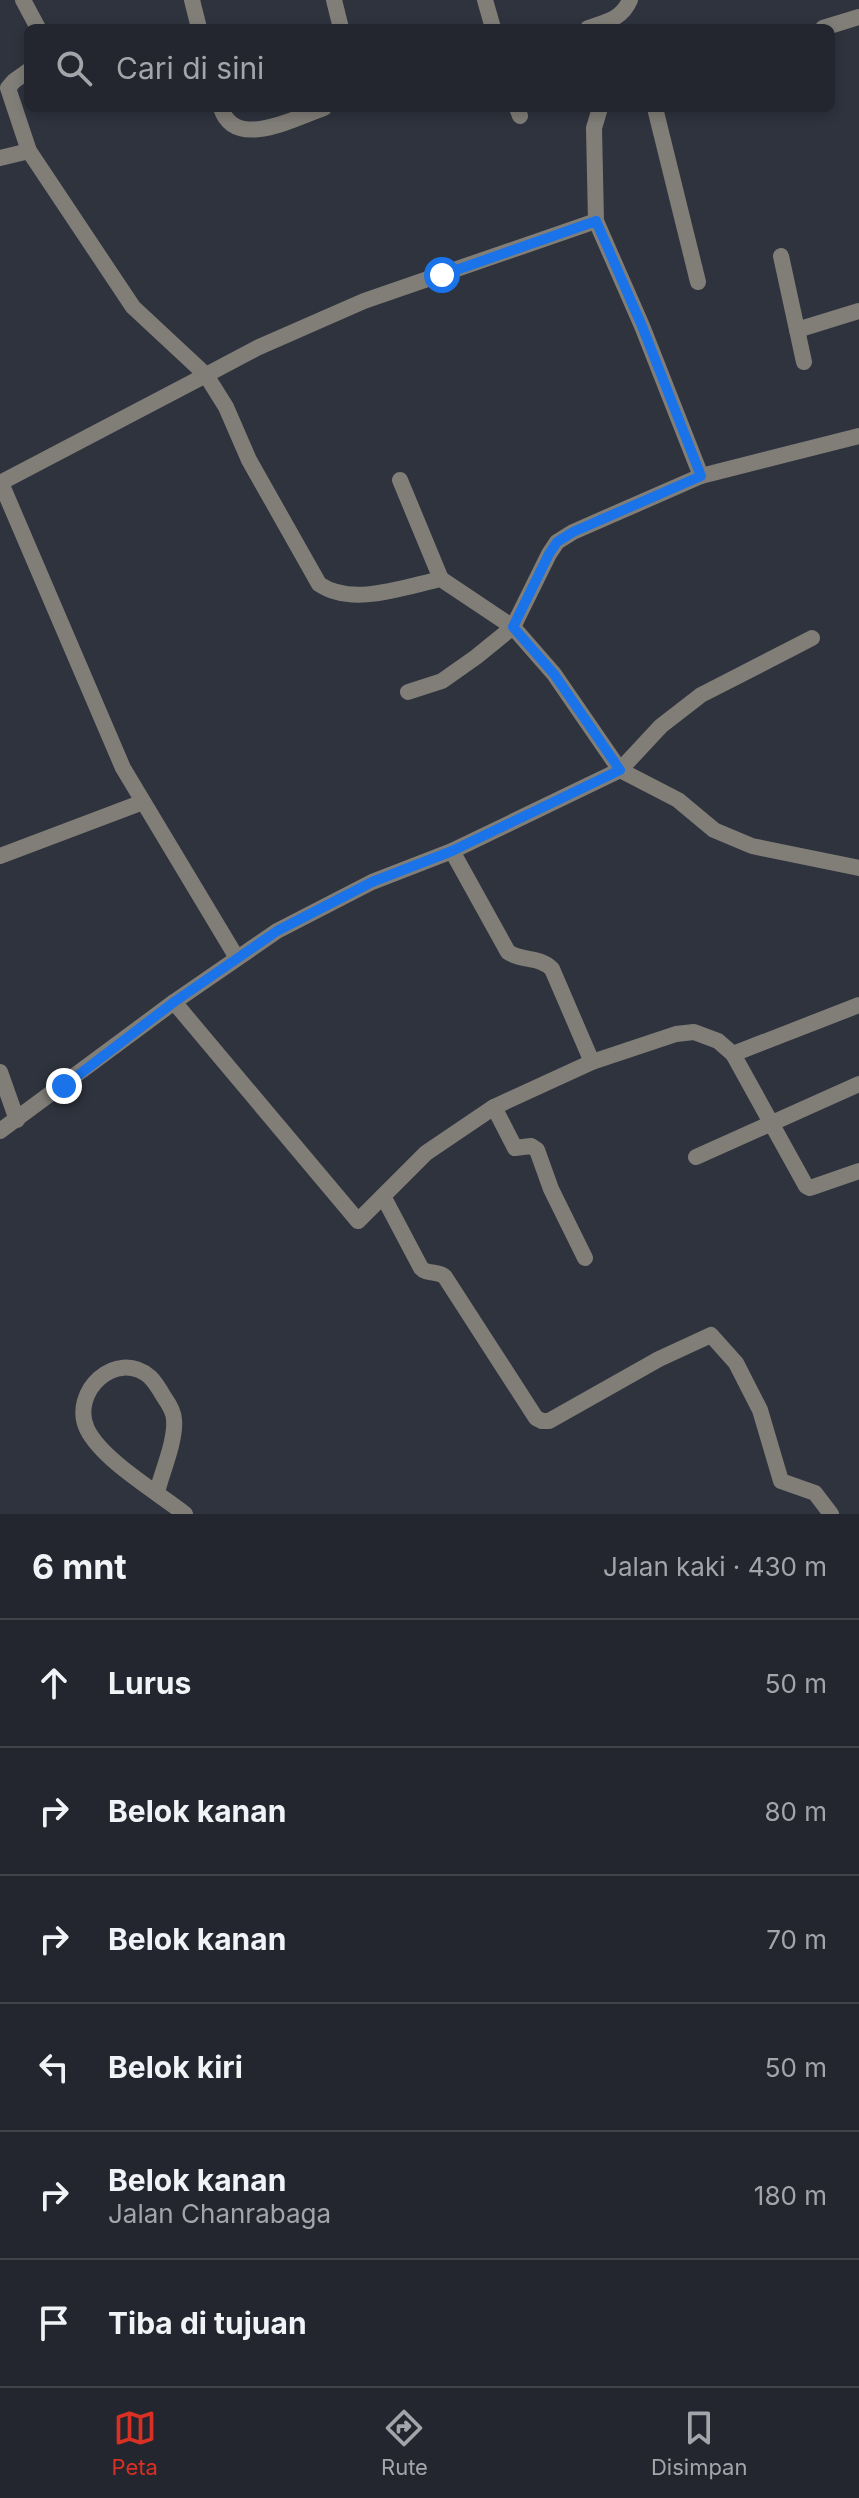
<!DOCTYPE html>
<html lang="id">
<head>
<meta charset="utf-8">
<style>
  :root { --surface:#23262e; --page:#2b2e36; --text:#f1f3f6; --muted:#a3a5aa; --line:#40434a; --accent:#d93025 }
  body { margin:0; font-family:Inter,sans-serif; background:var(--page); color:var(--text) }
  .stop { position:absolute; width:24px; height:24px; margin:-18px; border:6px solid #1a73e8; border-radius:50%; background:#fff }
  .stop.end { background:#1a73e8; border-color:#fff; box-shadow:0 2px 8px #0008 }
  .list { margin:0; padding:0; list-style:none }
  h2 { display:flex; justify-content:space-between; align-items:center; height:104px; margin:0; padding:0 32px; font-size:34px }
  h2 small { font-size:26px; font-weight:400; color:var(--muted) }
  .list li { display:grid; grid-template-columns:52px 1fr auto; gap:24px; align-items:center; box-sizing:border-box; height:128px; padding:0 32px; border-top:2px solid var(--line) }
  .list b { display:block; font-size:30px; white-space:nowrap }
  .list p { margin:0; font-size:26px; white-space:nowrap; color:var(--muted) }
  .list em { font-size:26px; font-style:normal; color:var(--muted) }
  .icon { flex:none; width:44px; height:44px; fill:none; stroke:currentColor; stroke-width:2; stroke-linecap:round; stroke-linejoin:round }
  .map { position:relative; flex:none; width:859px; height:1514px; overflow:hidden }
  .search { position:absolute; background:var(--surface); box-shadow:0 4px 12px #0003; left:24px; right:24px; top:24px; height:88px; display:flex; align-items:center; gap:20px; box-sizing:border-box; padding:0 28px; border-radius:12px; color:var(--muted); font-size:30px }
  .sheet { height:872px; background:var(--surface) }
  nav { display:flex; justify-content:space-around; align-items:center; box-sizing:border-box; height:112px; border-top:2px solid var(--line); background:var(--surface); font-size:22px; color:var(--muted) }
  nav a { display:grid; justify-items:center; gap:4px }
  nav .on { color:var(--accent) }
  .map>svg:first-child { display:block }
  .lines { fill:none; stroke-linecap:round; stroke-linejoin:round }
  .street { stroke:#817e78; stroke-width:16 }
  .route { stroke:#1a73e8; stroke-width:10 }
</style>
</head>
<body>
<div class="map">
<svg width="859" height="1514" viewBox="0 0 859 1514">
  <rect width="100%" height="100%" fill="#2f333e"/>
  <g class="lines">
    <g class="street">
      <path d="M23,0L38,28"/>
      <path d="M192,0L199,28"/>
      <path d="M334,0L341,28"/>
      <path d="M485,0L493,28"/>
      <path d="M588,28C606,22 622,19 630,0"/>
      <path d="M823,28L859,17"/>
      <path d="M28,71L14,81L8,88L29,151"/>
      <path d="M221,108C235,151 295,118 324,108"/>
      <path d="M517,108L520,116"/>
      <path d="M600,108L594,128L596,221L642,326L701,476"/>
      <path d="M655,108L698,282"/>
      <path d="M0,158L29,151L133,307L206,375L257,348L364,301L596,221"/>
      <path d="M781,256L804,362"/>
      <path d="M797,330L859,311"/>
      <path d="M400,480L441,579"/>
      <path d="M0,483L206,375L226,407L249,460L319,584C352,607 404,587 441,579L513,627L554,674L620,770L678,800L714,830L752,846L859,868"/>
      <path d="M1,483L123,768L237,958"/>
      <path d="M408,692L442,681L476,657L513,627L549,554L557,542L573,532L701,476L859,436"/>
      <path d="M452,851L508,952C523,962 539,956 552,969L592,1062"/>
      <path d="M0,856L143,802"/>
      <path d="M174,1002L358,1221L426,1153L494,1107L592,1062L676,1034L694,1032L718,1041L733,1054L806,1186L810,1188L859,1171"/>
      <path d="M733,1054L859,1005"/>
      <path d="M0,1072L17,1120"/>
      <path d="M494,1107L515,1148L531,1146L537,1150L551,1189L585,1258"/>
      <path d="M0,1131L174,1002L277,931L372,882L452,851L620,770L661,726L701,695L812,638"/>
      <path d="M696,1157L859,1084"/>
      <path d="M383,1196L421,1268C427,1275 438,1270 445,1277L536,1418L542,1421H549L659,1359L711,1335L736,1363L760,1410L781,1481L815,1493L831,1514"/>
      <path d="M157,1492C162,1472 176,1440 174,1420C174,1412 169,1404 164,1397C160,1390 156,1383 150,1377C116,1348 70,1392 87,1429C102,1460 157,1492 185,1514"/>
    </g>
  </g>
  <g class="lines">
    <path class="route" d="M64,1086L174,1002L277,931L372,882L452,851L620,770L554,674L513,627L549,554L557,542L573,532L701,476L642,326L596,221L442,275"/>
  </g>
</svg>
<div class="stop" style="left:442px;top:275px"></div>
<div class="stop end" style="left:64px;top:1086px"></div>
<div class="search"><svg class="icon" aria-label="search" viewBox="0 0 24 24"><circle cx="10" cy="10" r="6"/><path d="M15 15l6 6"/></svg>Cari di sini</div>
</div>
<section class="sheet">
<h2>6 mnt<small>Jalan kaki · 430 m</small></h2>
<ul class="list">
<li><svg class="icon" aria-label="ahead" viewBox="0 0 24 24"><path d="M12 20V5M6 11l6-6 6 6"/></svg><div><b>Lurus</b></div><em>50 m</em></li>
<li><svg class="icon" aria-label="right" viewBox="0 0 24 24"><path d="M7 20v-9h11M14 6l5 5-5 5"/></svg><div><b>Belok kanan</b></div><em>80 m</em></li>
<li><svg class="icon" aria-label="right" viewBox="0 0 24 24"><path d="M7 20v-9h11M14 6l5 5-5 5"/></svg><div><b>Belok kanan</b></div><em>70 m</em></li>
<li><svg class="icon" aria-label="left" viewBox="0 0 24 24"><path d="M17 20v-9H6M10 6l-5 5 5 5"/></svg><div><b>Belok kiri</b></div><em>50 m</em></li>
<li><svg class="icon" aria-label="right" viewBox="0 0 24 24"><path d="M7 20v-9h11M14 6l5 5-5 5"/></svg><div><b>Belok kanan</b><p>Jalan Chanrabaga</p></div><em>180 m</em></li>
<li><svg class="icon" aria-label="arrive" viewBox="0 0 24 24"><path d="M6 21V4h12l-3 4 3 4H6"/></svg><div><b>Tiba di tujuan</b></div></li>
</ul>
</section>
<nav>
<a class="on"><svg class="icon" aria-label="map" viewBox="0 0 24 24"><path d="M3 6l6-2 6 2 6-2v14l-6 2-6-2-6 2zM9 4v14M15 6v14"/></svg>Peta</a>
<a><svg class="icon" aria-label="directions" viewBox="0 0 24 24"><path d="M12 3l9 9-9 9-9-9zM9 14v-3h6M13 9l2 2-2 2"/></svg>Rute</a>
<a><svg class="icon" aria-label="saved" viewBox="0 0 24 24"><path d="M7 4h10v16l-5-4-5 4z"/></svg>Disimpan</a>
</nav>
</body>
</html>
